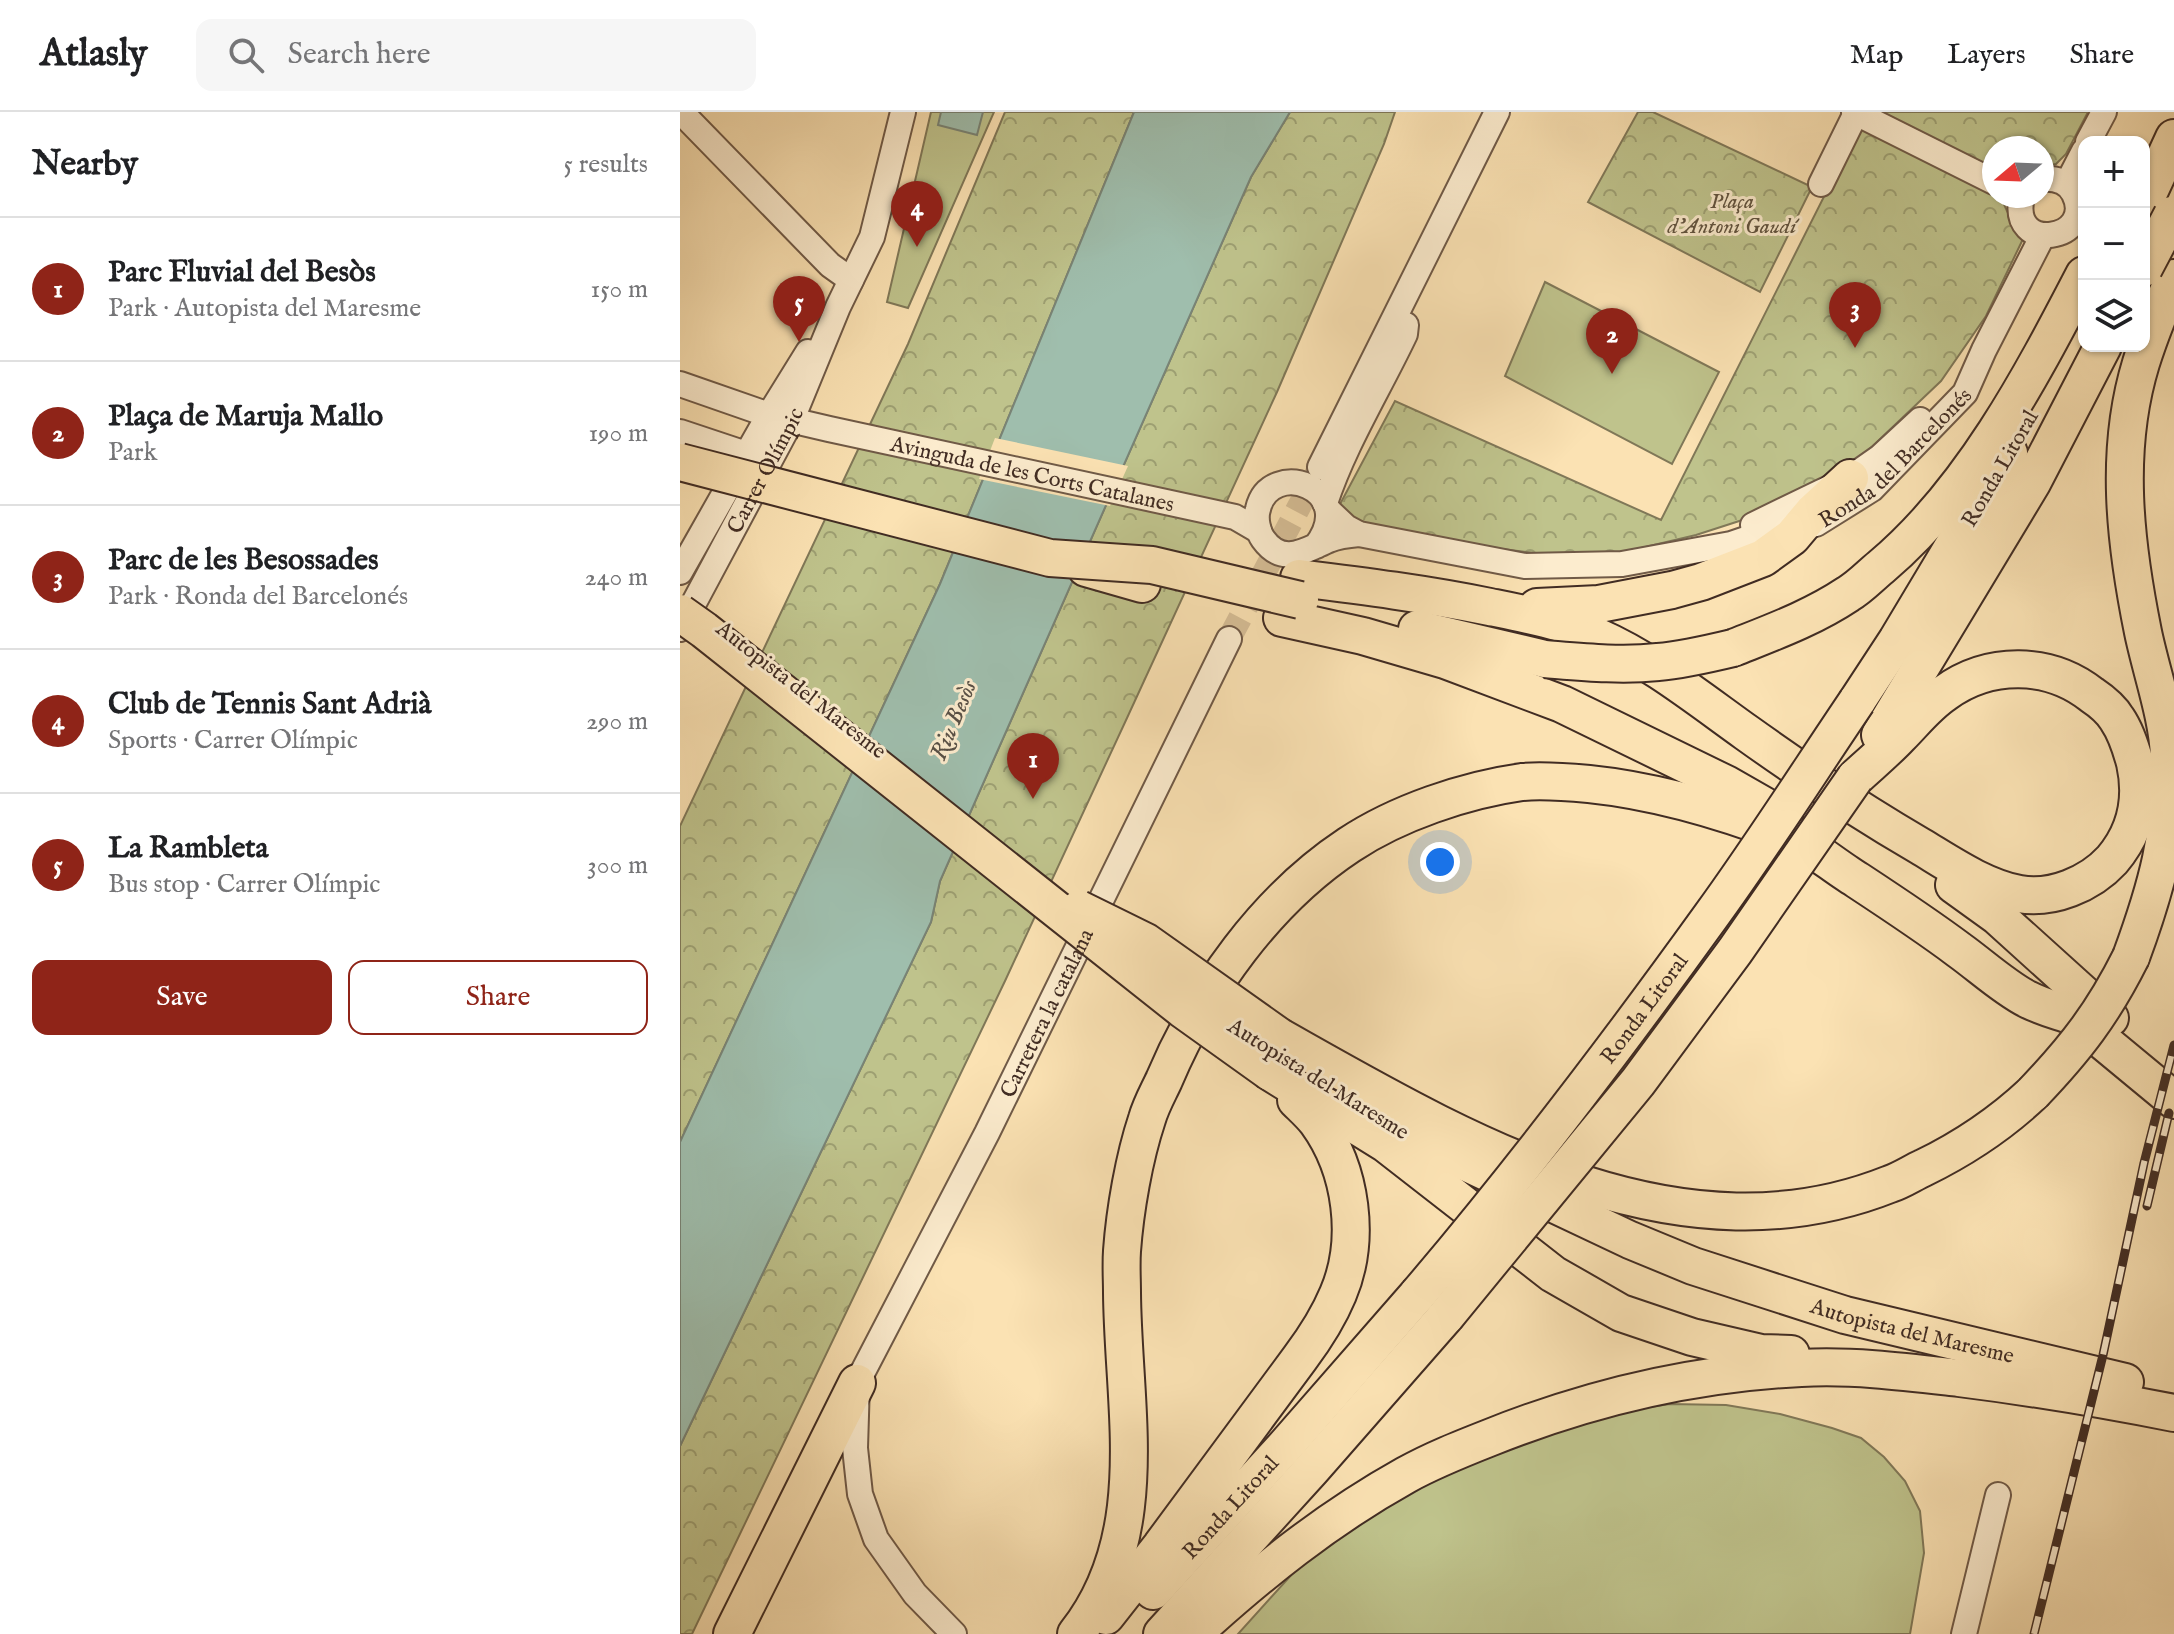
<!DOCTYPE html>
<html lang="en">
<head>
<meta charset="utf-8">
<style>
  :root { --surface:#fff; --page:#f6f6f6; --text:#202124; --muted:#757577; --line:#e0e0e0; --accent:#8f2418 }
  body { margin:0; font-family:"IM FELL English",serif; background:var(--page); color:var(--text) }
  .controls { position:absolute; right:24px; top:24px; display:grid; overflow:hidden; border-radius:16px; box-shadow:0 2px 6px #0004 }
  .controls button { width:72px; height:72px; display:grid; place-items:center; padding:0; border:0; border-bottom:2px solid var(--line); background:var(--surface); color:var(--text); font:40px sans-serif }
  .compass { position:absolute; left:1302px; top:24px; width:72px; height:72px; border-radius:50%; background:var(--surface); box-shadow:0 2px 6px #0004; rotate:251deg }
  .you { position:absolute; left:760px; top:750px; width:28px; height:28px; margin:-20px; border:6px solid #fff; border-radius:50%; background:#1a73e8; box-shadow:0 0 0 12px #1a73e833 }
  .badge { display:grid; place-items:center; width:52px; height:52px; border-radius:50%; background:var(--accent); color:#fff; font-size:26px; font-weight:700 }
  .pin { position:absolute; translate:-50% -66px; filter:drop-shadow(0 2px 4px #0008) }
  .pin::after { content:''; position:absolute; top:42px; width:28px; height:24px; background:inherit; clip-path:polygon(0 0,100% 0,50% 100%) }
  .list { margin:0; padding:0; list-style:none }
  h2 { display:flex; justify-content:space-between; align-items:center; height:104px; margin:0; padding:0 32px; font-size:34px }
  h2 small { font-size:26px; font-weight:400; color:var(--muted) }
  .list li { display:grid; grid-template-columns:52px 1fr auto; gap:24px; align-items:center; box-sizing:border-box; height:144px; padding:0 32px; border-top:2px solid var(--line) }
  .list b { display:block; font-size:30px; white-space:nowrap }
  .list p { margin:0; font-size:26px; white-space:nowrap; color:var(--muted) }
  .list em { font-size:26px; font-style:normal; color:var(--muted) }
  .actions { display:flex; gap:16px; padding:24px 32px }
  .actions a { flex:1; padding:18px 0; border:2px solid var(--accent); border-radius:16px; text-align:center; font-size:28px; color:var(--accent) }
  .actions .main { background:var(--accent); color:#fff }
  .icon { flex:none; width:44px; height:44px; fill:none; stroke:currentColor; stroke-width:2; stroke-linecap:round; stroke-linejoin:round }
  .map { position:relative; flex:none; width:1494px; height:1522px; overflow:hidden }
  header { display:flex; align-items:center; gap:48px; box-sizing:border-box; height:112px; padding:0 40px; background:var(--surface); border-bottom:2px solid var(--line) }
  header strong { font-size:38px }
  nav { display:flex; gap:44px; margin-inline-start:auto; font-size:28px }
  .search { width:560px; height:72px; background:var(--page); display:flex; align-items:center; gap:20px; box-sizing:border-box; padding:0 28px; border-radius:16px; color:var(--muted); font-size:30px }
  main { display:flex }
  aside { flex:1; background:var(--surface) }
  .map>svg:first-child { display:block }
  .park { fill:url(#park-crowns); stroke:#807858; stroke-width:2 }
  .garden { fill:#bfc38c; stroke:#807858; stroke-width:2 }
  .water { fill:#9fbead; stroke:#798476; stroke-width:2 }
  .pier { fill:#fbe2b3 }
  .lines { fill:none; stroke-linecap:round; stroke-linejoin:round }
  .minor-tunnel { stroke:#d6be96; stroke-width:24; stroke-dasharray:24 12; stroke-linecap:butt }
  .minor-casing { stroke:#705a47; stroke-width:28 }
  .highway-casing { stroke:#412c23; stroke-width:40 }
  .minor { stroke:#fcecce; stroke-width:24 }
  .highway { stroke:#fbe2b3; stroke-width:36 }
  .rail-casing { stroke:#412c23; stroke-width:9 }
  .rail { stroke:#fcecce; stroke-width:6; stroke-dasharray:18; stroke-linecap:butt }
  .highway-bridge-casing { stroke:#412c23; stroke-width:40; stroke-linecap:butt }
  .highway-bridge { stroke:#fbe2b3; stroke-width:36 }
  .labels { text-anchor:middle; stroke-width:6; stroke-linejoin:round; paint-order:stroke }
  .park-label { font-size:22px; font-style:italic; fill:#60523d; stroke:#fcecce }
  .street-label { font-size:22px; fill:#412c23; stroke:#fcecce }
  .water-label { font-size:24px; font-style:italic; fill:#585046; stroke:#fcecce }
</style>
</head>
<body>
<header>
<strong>Atlasly</strong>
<div class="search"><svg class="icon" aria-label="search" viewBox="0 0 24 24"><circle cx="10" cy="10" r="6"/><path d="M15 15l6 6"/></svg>Search here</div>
<nav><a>Map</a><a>Layers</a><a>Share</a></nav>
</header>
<main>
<aside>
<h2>Nearby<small>5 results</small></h2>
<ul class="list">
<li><span class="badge">1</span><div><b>Parc Fluvial del Besòs</b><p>Park · Autopista del Maresme</p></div><em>150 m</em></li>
<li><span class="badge">2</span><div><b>Plaça de Maruja Mallo</b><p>Park</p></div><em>190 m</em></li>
<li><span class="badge">3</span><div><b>Parc de les Besossades</b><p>Park · Ronda del Barcelonés</p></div><em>240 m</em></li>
<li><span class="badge">4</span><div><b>Club de Tennis Sant Adrià</b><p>Sports · Carrer Olímpic</p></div><em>290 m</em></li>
<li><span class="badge">5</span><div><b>La Rambleta</b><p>Bus stop · Carrer Olímpic</p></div><em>300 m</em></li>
</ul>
<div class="actions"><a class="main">Save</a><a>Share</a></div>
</aside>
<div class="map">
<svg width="1494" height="1522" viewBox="0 0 1494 1522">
  <defs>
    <pattern id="park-crowns" width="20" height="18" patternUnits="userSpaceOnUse" patternTransform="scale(2)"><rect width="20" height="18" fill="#bfc38c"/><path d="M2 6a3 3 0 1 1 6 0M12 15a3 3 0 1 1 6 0" fill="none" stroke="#9d9f72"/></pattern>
  </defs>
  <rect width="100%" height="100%" fill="#fbe2b3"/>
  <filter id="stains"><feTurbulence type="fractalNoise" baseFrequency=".0025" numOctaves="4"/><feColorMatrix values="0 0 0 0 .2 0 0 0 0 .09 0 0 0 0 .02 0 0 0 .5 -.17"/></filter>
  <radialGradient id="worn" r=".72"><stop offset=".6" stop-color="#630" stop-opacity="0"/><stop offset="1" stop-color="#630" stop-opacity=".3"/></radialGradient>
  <g class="park">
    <path d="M325,0H454L260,472L0,1030V714L228,232Z"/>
    <path d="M610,0H715L704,32L597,280L447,606L325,869L12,1522H0V1334L251,810L260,769L571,65Z"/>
    <path d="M958,0H973L1132,75L1080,180L908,90Z"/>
    <path d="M1189,0H1408L1386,42L1376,52L1362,55V36H1314V84H1324L1322,88L1333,112L1343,127L1306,204L1261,269L1178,348L1084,401L1016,423L940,441L862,442L782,432L680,411L659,394L715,289L981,408L1169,35Z"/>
  </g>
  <g class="garden">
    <path d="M251,0H314L228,196L207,190Z"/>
    <path d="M865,170L1039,260L992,352L825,264Z"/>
    <path d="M990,1292L1046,1293L1100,1302L1152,1316L1181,1326L1204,1345L1225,1369L1240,1399L1244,1441L1230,1522H558L623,1450L679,1406L777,1349L929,1301Z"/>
  </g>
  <g class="water">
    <path d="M261,0H303L297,23L258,13Z"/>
    <path d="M454,0H610L571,65L260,769L251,810L0,1334V1030L260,472Z"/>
  </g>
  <path class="pier" d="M315,326L448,354L430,394L299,367Z"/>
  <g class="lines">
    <path class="minor-tunnel" d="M549,527L639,357"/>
    <defs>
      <g id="minor">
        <path d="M1,0L150,153L171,168"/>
        <path d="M1174,0L1314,70"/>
        <path d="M1408,30L1424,0"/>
        <path d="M1141,72L1176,1"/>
        <path d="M1387,72L1404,39"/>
        <path d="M1342,84C1328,144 1417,128 1394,82C1388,69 1375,66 1362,67"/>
        <path id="s1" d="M0,272L89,303L149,317L555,405L579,419"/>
        <path d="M0,320L81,347"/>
        <path d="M640,355L817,0"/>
        <path d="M645,391C664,333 699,277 725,222L726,213"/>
        <path id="s2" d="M648,398L666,415L679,422L845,454L942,452L1051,432L1092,418L1136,412L1192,377L1285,281L1304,238L1363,123"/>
        <path d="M1073,413L1170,366L1200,345L1240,308"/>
        <path d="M636,434C680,376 590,345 578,397C575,406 578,420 583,427C603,455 625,438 649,428C658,424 668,423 679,422"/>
        <path d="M0,460L89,303L128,240"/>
        <path id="s3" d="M0,517L112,307L158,195L192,125L223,0"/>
        <path id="s4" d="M274,1522L235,1482L196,1427L180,1382L175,1336L177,1271L307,1021L549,527"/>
        <path d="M1284,1522L1318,1383"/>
      </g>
      <g id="highway">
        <path d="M1464,91L1494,26"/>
        <path d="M406,456L462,472"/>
        <path d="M619,466C683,474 746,482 810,495C845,502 882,509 916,524C971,548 1018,586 1067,621C1123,661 1180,699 1240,734C1270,752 1303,775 1339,782C1372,788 1410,772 1432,748C1456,720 1463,687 1455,651C1451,636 1446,620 1437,607C1431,597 1421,589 1412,583C1369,549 1309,549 1265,581C1247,593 1235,609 1220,624C1206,639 1190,652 1175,666"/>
        <path d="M857,495L919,492L992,478L1021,470L1083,446L1112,425L1133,400L1170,366"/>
        <path d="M602,506L683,524L765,548L882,592L1046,672L1104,705"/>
        <path d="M737,517L865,547"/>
        <path d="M1053,536C1093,520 1132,506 1168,482C1180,475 1190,464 1201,455C1291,379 1350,267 1404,163"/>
        <path d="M1177,589L1217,528L1329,341"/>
        <path d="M1200,623L1352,371L1423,234"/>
        <path d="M1274,773L1317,804L1430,906"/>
        <path d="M1451,845C1476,777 1493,719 1489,645C1488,606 1471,559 1463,520C1445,431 1434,339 1461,251C1470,222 1482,193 1494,166"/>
        <path d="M1384,897L1494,988"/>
        <path d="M600,925C781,1027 997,1157 1210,1072C1222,1068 1232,1061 1243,1056C1284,1036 1320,1012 1353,981"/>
        <path d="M590,960L706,1032L873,1162L941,1201L1012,1225L1081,1241L1111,1242"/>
        <path id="s5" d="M707,1013L950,1128L1013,1154L1165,1203L1445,1270"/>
        <path id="s6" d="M473,1479L607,1332L738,1182"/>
        <path d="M426,1504L481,1434L620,1246C635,1226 648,1206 658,1182C681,1128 672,1058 637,1010C631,1002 623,995 616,988"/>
        <path d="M52,1522L177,1271"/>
        <path d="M396,1522C474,1423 443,1297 442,1181C442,1167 441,1153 442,1139C445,1098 454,1046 467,1007C471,993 478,981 484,968C522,878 586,788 669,733C717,701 785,678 842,670C864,668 887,670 909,672C977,679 1041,698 1104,722C1127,731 1148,749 1168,762C1206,787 1243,811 1279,838C1300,853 1325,876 1347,887C1362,895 1379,899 1395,905"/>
        <path d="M482,1522L632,1357L766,1204"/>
        <path d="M513,1522C580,1461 647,1407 726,1363C753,1348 781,1337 809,1326C909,1286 1014,1261 1121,1256C1173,1253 1227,1260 1279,1266C1351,1275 1423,1287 1494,1301"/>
      </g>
    </defs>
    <use href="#minor" class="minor-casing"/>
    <use href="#highway" class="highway-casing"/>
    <use href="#minor" class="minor"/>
    <use href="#highway" class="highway"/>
    <defs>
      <g id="rail">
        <path d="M1467,1094L1489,1001"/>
        <path d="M1354,1522L1423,1243L1464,1051L1494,933"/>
      </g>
    </defs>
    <use href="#rail" class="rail-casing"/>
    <use href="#rail" class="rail"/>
    <defs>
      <g id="highway-bridge">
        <path d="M1464,156L1492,103"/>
        <path d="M0,350L370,446L472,453L620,488"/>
        <path d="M0,501L24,518L502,897L590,960"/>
        <path d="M865,547C902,550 940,554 978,550C1003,548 1028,542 1053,536"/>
        <path d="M399,797L466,830L600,925"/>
        <path d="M1353,981C1396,936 1423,901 1451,845"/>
        <path id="s7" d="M738,1182C841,1061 938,933 1031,804C1082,734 1129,660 1177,589"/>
        <path d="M766,1204L958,970L1055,839L1175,666"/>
      </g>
    </defs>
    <use href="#highway-bridge" class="highway-bridge-casing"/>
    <use href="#highway-bridge" class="highway-bridge"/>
  </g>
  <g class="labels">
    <g class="park-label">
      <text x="1052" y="96">Plaça<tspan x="1052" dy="25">d'Antoni Gaudí</tspan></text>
    </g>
    <g class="street-label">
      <text dy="8" stroke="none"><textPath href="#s2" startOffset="608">Ronda del Barcelonés</textPath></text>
      <text transform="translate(1319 356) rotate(-60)" y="8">Ronda Litoral</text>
      <text dy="8" stroke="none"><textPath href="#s3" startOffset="180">Carrer Olímpic</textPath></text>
      <text dy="8" stroke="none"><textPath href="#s1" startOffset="364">Avinguda de les Corts Catalanes</textPath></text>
      <text transform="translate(122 577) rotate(38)" y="8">Autopista del Maresme</text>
      <text dy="8" stroke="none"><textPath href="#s7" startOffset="364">Ronda Litoral</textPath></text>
      <text dy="8" stroke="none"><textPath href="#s4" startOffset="698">Carretera la catalana</textPath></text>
      <text transform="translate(639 966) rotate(32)" y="8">Autopista del Maresme</text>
      <text dy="8" stroke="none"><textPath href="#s5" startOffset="566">Autopista del Maresme</textPath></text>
      <text dy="8" stroke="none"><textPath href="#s6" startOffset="114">Ronda Litoral</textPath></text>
    </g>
    <g class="water-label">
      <text transform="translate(273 608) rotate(-67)" y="8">Riu Besòs</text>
    </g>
  </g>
  <rect width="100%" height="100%" filter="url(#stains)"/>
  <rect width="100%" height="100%" fill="url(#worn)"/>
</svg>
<div class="controls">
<button>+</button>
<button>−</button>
<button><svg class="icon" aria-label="layers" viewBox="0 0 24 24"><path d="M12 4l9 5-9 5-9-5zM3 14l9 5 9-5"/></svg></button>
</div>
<svg class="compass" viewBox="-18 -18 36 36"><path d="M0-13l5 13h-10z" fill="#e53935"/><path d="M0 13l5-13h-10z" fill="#757577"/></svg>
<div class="you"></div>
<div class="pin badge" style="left:353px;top:687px">1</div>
<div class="pin badge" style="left:932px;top:262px">2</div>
<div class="pin badge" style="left:1175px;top:236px">3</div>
<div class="pin badge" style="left:237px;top:135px">4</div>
<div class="pin badge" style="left:119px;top:230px">5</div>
</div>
</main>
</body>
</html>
